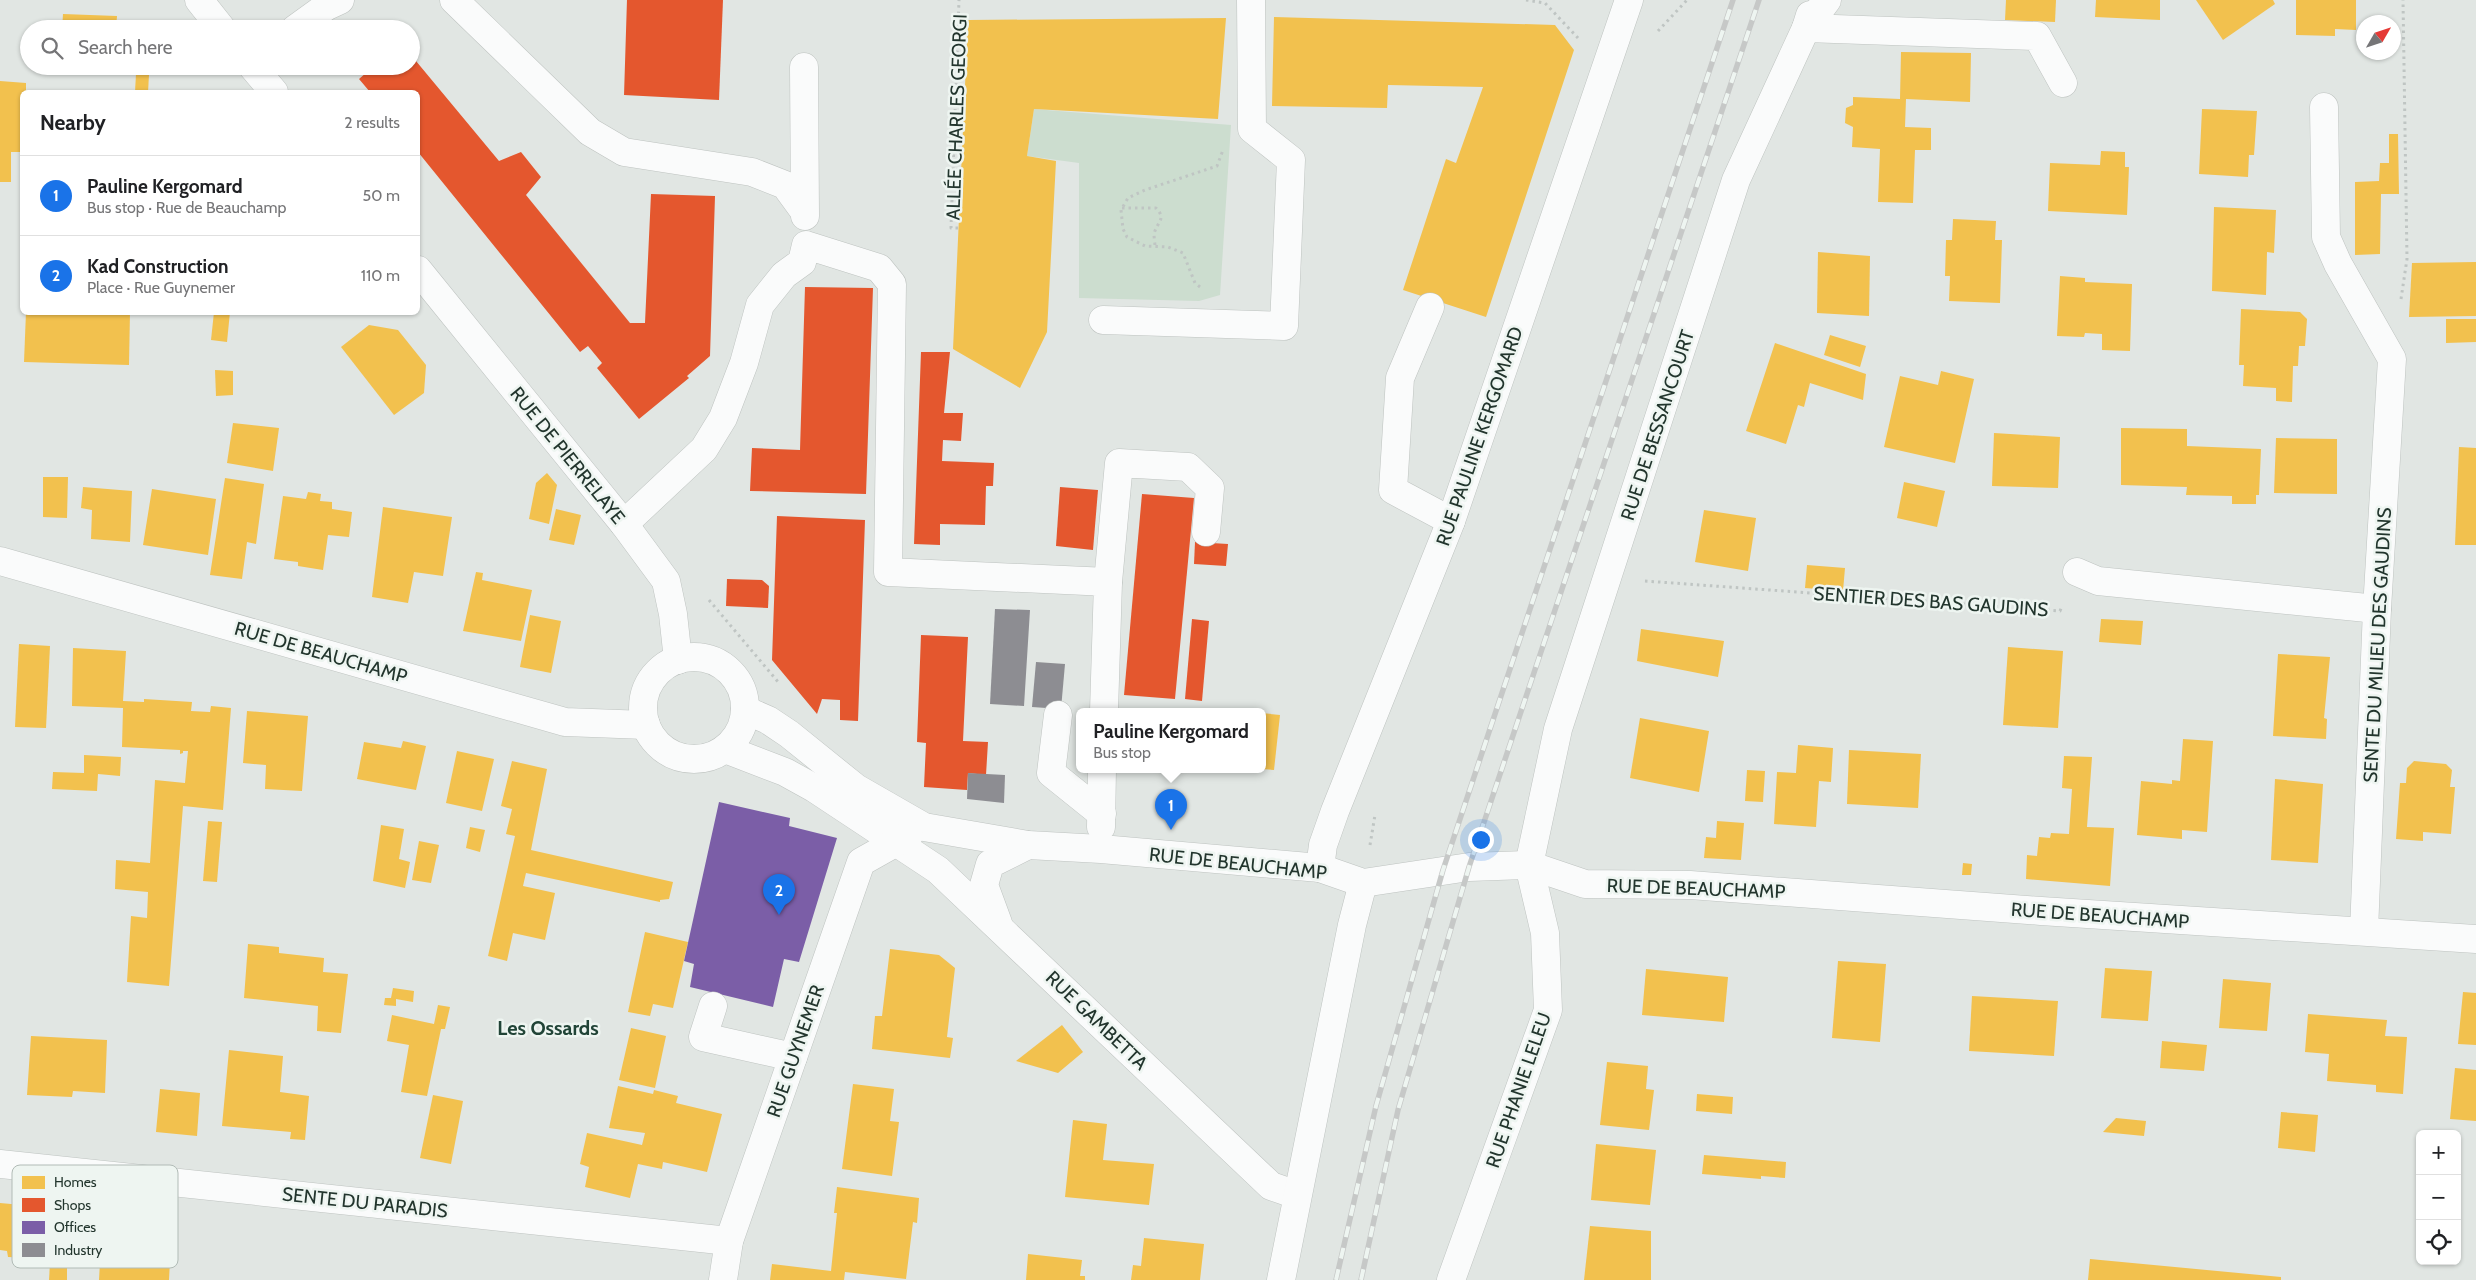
<!DOCTYPE html>
<html lang="en">
<head>
<meta charset="utf-8">
<style>
  :root { --surface:#fff; --page:#f6f6f6; --text:#202124; --muted:#757577; --line:#e0e0e0; --accent:#1a73e8 }
  body { margin:0; font-family:Cabin,sans-serif; background:var(--page); color:var(--text) }
  .controls { position:absolute; right:15px; bottom:15px; display:grid; overflow:hidden; border-radius:8px; box-shadow:0 1px 4px #0004 }
  .controls button { width:45px; height:45px; display:grid; place-items:center; padding:0; border:0; border-bottom:1px solid var(--line); background:var(--surface); color:var(--text); font:25px sans-serif }
  .compass { position:absolute; left:2356px; top:15px; width:45px; height:45px; border-radius:50%; background:var(--surface); box-shadow:0 1px 4px #0004; rotate:51deg }
  .you { position:absolute; left:1480px; top:839px; width:18px; height:18px; margin:-12px; border:4px solid #fff; border-radius:50%; background:#1a73e8; box-shadow:0 0 0 8px #1a73e833 }
  .badge { display:grid; place-items:center; width:32px; height:32px; border-radius:50%; background:var(--accent); color:#fff; font-size:16px; font-weight:700 }
  .pin { position:absolute; translate:-50% -41px; filter:drop-shadow(0 1px 2px #0008) }
  .pin::after { content:''; position:absolute; top:26px; width:18px; height:15px; background:inherit; clip-path:polygon(0 0,100% 0,50% 100%) }
  .popup { position:absolute; left:1076px; top:708px; width:190px; height:65px; box-sizing:border-box; display:grid; place-content:center; border-radius:8px; background:var(--surface); filter:drop-shadow(0 1px 4px #0005); font-size:16px; white-space:nowrap; color:var(--muted) }
  .popup b { font-size:19px; color:var(--text) }
  .popup::after { content:''; position:absolute; left:50%; top:100%; margin-left:-10px; border:10px solid transparent; border-top-color:var(--surface) }
  .list { margin:0; padding:0; list-style:none }
  h2 { display:flex; justify-content:space-between; align-items:center; height:65px; margin:0; padding:0 20px; font-size:21px }
  h2 small { font-size:16px; font-weight:400; color:var(--muted) }
  .list li { display:grid; grid-template-columns:32px 1fr auto; gap:15px; align-items:center; box-sizing:border-box; height:80px; padding:0 20px; border-top:1px solid var(--line) }
  .list b { display:block; font-size:19px; white-space:nowrap }
  .list p { margin:0; font-size:16px; white-space:nowrap; color:var(--muted) }
  .list em { font-size:16px; font-style:normal; color:var(--muted) }
  .icon { flex:none; width:28px; height:28px; fill:none; stroke:currentColor; stroke-width:2; stroke-linecap:round; stroke-linejoin:round }
  .map { position:relative; flex:none; width:2476px; height:1280px; overflow:hidden }
  .search { position:absolute; background:var(--surface); box-shadow:0 1px 4px #0004; left:20px; top:20px; width:400px; height:55px; display:flex; align-items:center; gap:12px; box-sizing:border-box; padding:0 18px; border-radius:28px; color:var(--muted); font-size:19px }
  .panel { position:absolute; background:var(--surface); box-shadow:0 1px 4px #0004; left:20px; top:90px; width:400px; height:225px; border-radius:8px }
  .map>svg:first-child { display:block }
  .green { fill:#ccddcf }
  .homes { fill:#f2c14e }
  .shops { fill:#e4572e }
  .offices { fill:#7b5ea7 }
  .industry { fill:#8d8d92 }
  .lines { fill:none; stroke-linecap:round; stroke-linejoin:round }
  .minor-casing { stroke:#bec3c0; stroke-width:29 }
  .path { stroke:#bfc5c3; stroke-width:3; stroke-dasharray:2.5 4; stroke-linecap:butt }
  .minor { stroke:#fafbfb; stroke-width:28 }
  .rail-casing { stroke:#c6c8c7; stroke-width:5.5 }
  .rail { stroke:#eef5f1; stroke-width:4; stroke-dasharray:11; stroke-linecap:butt }
  .labels { text-anchor:middle; stroke-width:5; stroke-linejoin:round; paint-order:stroke }
  .street-label { font-size:19px; fill:#22352d; stroke:#eef5f1 }
  .neighbourhood-label { font-size:20px; font-weight:bold; fill:#214437; stroke:#eef5f1 }
  .key { fill:#eef5f1; stroke:#b1bbb6; stroke-width:1 }
  .key-label { font-size:14px; fill:#22352d }
</style>
</head>
<body>
<div class="map">
<svg width="2476" height="1280" viewBox="0 0 2476 1280">
  <rect width="100%" height="100%" fill="#e1e6e3"/>
  <path class="green" d="M1034,109L1231,125L1220,295L1199,301L1079,298V163L1027,156Z"/>
  <g class="homes">
    <path d="M2006,0H2056L2055,22L2005,20Z"/>
    <path d="M2096,0H2160V20L2095,17Z"/>
    <path d="M2196,0H2273L2275,4L2223,40Z"/>
    <path d="M2296,0H2356V30L2335,29V36L2296,35Z"/>
    <path d="M63,14L117,16L116,29H62Z"/>
    <path d="M1274,17L1555,25L1574,50L1486,317L1403,290L1446,159L1456,163L1483,87L1388,85L1387,108L1272,106Z"/>
    <path d="M1226,18L1218,119L1034,109L1027,156L1056,161L1047,332L1020,388L953,349L968,20Z"/>
    <path d="M1901,52L1971,53L1970,102L1906,99L1905,127L1931,128V150H1915L1913,203L1878,202L1880,149L1852,147L1853,127L1845,123L1846,108L1853,105V97L1900,99Z"/>
    <path d="M136,74L149,75L148,92H135Z"/>
    <path d="M0,81L26,83V92H22V152H11V182H0Z"/>
    <path d="M2202,109L2257,111L2254,155H2249L2248,177L2199,174Z"/>
    <path d="M2389,134H2398L2399,194H2381L2380,254L2355,255V182L2379,181L2380,163H2389Z"/>
    <path d="M2101,151L2125,152V167H2129L2127,215L2048,211L2050,163L2100,165Z"/>
    <path d="M2214,207L2276,210L2274,253L2267,252L2266,295L2212,291Z"/>
    <path d="M1953,219L1996,221L1995,240H2002L2000,303L1949,301L1950,276H1945L1946,240H1952Z"/>
    <path d="M1818,252L1870,256L1869,316L1817,313Z"/>
    <path d="M2476,262V316L2409,317L2412,263Z"/>
    <path d="M2060,276L2085,278V282L2132,284L2130,351L2102,350V334L2085,333L2084,337L2057,336Z"/>
    <path d="M2241,309L2300,312L2307,319L2305,346H2299L2298,366H2293L2292,402L2276,401V388L2243,386L2244,365H2239Z"/>
    <path d="M26,312H130L129,365L24,362Z"/>
    <path d="M214,312H230L227,342L211,340Z"/>
    <path d="M2446,319H2476V342L2446,343Z"/>
    <path d="M369,325L398,330L426,365L424,393L394,415L341,347Z"/>
    <path d="M1830,335L1866,346L1860,367L1824,355Z"/>
    <path d="M1775,343L1866,374L1863,400L1810,383L1804,407L1798,405L1786,444L1746,431Z"/>
    <path d="M215,370L233,371V395L216,396Z"/>
    <path d="M1941,371L1974,379L1955,463L1884,447L1900,376L1938,385Z"/>
    <path d="M233,423L279,428L273,471L227,463Z"/>
    <path d="M2121,428L2187,429V446L2261,449L2259,495H2256V504H2232V496L2186,495L2187,487L2121,485Z"/>
    <path d="M1994,433L2060,437L2058,488L1992,486Z"/>
    <path d="M2276,438L2337,439V494L2274,493Z"/>
    <path d="M2459,447L2476,448V545H2455Z"/>
    <path d="M547,473L557,485L549,524L529,519L536,483Z"/>
    <path d="M43,477H68L67,518L43,517Z"/>
    <path d="M225,478L264,484L256,544L247,542L242,579L210,575Z"/>
    <path d="M1904,482L1945,491L1937,527L1897,518Z"/>
    <path d="M83,487L132,491L130,542L91,539L92,510L81,508Z"/>
    <path d="M152,489L216,499L208,555L143,545Z"/>
    <path d="M308,492L321,494L320,501L332,502V509L352,512L349,537L328,535L323,570L298,566V562L274,559L283,496L306,499Z"/>
    <path d="M383,507L452,517L443,576L414,572L408,603L372,597Z"/>
    <path d="M556,509L581,515L574,545L549,540Z"/>
    <path d="M1704,510L1756,518L1748,571L1695,562Z"/>
    <path d="M1807,565L1845,568L1843,591L1805,588Z"/>
    <path d="M476,572L483,573L482,580L532,590L521,641L463,631Z"/>
    <path d="M530,615L561,621L551,673L520,667Z"/>
    <path d="M2101,619L2143,621L2141,645L2099,642Z"/>
    <path d="M1641,629L1724,641L1718,677L1637,661Z"/>
    <path d="M19,644L50,646L46,728L15,727Z"/>
    <path d="M2008,647L2063,651L2058,728L2003,725Z"/>
    <path d="M73,648L126,651L123,701L144,702V699L192,702L191,711L210,712L211,706L231,708L223,810L183,806L169,986L127,982L131,916L147,918L148,892L115,889L116,860L150,863L155,780L185,783L188,751H183V753L180,754V750L122,747L123,708L72,706Z"/>
    <path d="M2278,654L2330,657L2324,718L2327,719L2326,739L2273,736Z"/>
    <path d="M247,711L308,716L302,791L265,789L266,765L243,763Z"/>
    <path d="M1262,713L1280,715L1274,770L1262,769Z"/>
    <path d="M1640,718L1709,731L1699,792L1630,778Z"/>
    <path d="M2183,739L2213,741L2207,832L2182,830V839L2137,835L2141,781L2172,784V780L2180,781Z"/>
    <path d="M403,741L426,746L416,790L357,779L364,742L401,748Z"/>
    <path d="M1798,745L1833,748L1831,782L1819,781L1816,827L1774,824L1777,772L1796,773Z"/>
    <path d="M1849,750L1921,754L1918,808L1847,804Z"/>
    <path d="M457,751L494,759L482,811L446,803Z"/>
    <path d="M84,755L121,757L120,776L98,774L97,791L52,789L53,772L84,773Z"/>
    <path d="M2064,756L2092,757L2087,827L2114,828L2110,886L2026,879L2027,855L2037,856L2039,837L2050,838L2051,833L2069,834L2072,789L2062,788Z"/>
    <path d="M512,761L547,769L531,850L673,882L669,899L660,900V902L526,873L523,886L555,893L545,940L513,933L507,961L488,956L515,836L506,834L512,809L501,806Z"/>
    <path d="M2414,761L2446,764L2452,770L2450,787H2455L2451,834L2423,832V841L2396,839L2400,783H2406L2407,768Z"/>
    <path d="M1747,770L1765,771L1763,802L1745,801Z"/>
    <path d="M2275,779L2323,784L2318,863L2271,860Z"/>
    <path d="M208,821L222,822L217,882L203,881Z"/>
    <path d="M1717,821L1744,823L1741,860L1704,858L1706,837L1716,838Z"/>
    <path d="M381,825L404,829L399,859L410,862L405,888L373,881Z"/>
    <path d="M470,827L485,830L480,852L466,848Z"/>
    <path d="M419,841L439,845L431,883L412,880Z"/>
    <path d="M1963,863L1972,864L1971,875H1962Z"/>
    <path d="M645,932L688,942L673,1008L653,1004L650,1016L628,1012Z"/>
    <path d="M248,944L279,947V953L324,958L323,972L348,974L341,1033L317,1031L318,1006L244,998Z"/>
    <path d="M890,949L939,955L955,968L947,1037L953,1038L950,1058L872,1049L875,1016H882Z"/>
    <path d="M1838,961L1886,964L1880,1042L1832,1038Z"/>
    <path d="M2105,968L2152,971L2148,1021L2101,1018Z"/>
    <path d="M1646,969L1728,977L1724,1022L1642,1015Z"/>
    <path d="M2223,979L2271,983L2267,1031L2219,1028Z"/>
    <path d="M393,988L414,991L413,1002L396,999V1006L384,1005L385,998H391Z"/>
    <path d="M2463,992L2476,993V1045L2458,1044Z"/>
    <path d="M1972,996L2058,1001L2054,1056L1969,1051Z"/>
    <path d="M438,1005L450,1007L445,1029H441L427,1096L401,1092L409,1045L387,1041L392,1015L434,1024Z"/>
    <path d="M2308,1014L2387,1020L2385,1036L2407,1037L2403,1094L2376,1092V1085L2327,1081L2329,1054L2305,1052Z"/>
    <path d="M1062,1025L1083,1052L1058,1073L1016,1061Z"/>
    <path d="M631,1028L666,1036L655,1088L619,1080Z"/>
    <path d="M31,1036L107,1040L105,1093L73,1091L72,1097L27,1095Z"/>
    <path d="M2162,1041L2207,1045L2204,1071L2160,1068Z"/>
    <path d="M229,1050L283,1056L280,1092L309,1096L305,1140L290,1139L291,1132L222,1126Z"/>
    <path d="M1607,1062L1648,1066L1646,1089L1654,1090L1649,1130L1600,1125Z"/>
    <path d="M2455,1068L2476,1070V1121L2450,1119Z"/>
    <path d="M853,1084L894,1089L890,1121L899,1122L892,1176L842,1169Z"/>
    <path d="M618,1086L653,1094L654,1090L678,1096L676,1103L722,1114L707,1172L663,1162L662,1169L638,1164L630,1198L585,1187L589,1167L580,1164L587,1133L642,1145L645,1133L609,1128Z"/>
    <path d="M160,1089L200,1093L197,1136L156,1132Z"/>
    <path d="M1697,1094L1733,1097L1732,1114L1696,1111Z"/>
    <path d="M433,1095L463,1101L451,1164L420,1158Z"/>
    <path d="M2281,1112L2318,1115L2315,1152L2278,1148Z"/>
    <path d="M2116,1118L2146,1121L2144,1136L2103,1132Z"/>
    <path d="M1073,1120L1107,1124L1103,1160L1154,1164L1149,1205L1065,1197Z"/>
    <path d="M1596,1144L1656,1150L1650,1205L1591,1200Z"/>
    <path d="M1704,1155L1786,1162L1785,1178L1761,1176V1179L1702,1174Z"/>
    <path d="M837,1187L919,1198L917,1223L913,1222L906,1279L845,1272L844,1280H770L772,1264L831,1271L837,1213H834Z"/>
    <path d="M34,1199L62,1201L58,1237L31,1235L29,1258L8,1257L7,1251L0,1250V1203L33,1206Z"/>
    <path d="M1590,1226L1651,1231V1280H1584Z"/>
    <path d="M1144,1238L1204,1244L1200,1280H1131L1133,1265L1141,1266Z"/>
    <path d="M143,1239L171,1241L169,1280H99L101,1244L143,1247Z"/>
    <path d="M1028,1254L1082,1260L1080,1276H1085V1280H1026Z"/>
    <path d="M2090,1259L2281,1277V1280H2088Z"/>
    <path d="M50,1263L67,1264V1280H49Z"/>
  </g>
  <g class="shops">
    <path d="M627,0H723L719,100L624,95Z"/>
    <path d="M411,55L499,161L521,152L541,177L526,195L630,323H645L651,194L715,196L710,356L687,376L689,378L639,419L597,368L602,363L588,346L580,352L418,152V92H370L359,79L374,66H411Z"/>
    <path d="M805,287L873,288L866,494L750,491L752,448L800,450Z"/>
    <path d="M921,352H950L944,413H963L961,441L943,440L942,461L994,463L993,486H986L985,525L940,524V545L914,544Z"/>
    <path d="M1060,487L1098,490L1093,550L1056,546Z"/>
    <path d="M1142,494L1194,498L1175,699L1124,695Z"/>
    <path d="M777,516L865,520L858,721L840,720V700L822,699L817,714L772,660Z"/>
    <path d="M1195,542L1228,544L1226,566L1194,564Z"/>
    <path d="M727,579L762,580L769,586L768,608L726,606Z"/>
    <path d="M1192,619L1209,621L1202,701L1185,699Z"/>
    <path d="M921,635L968,637L963,741L988,742L986,775L968,773L967,790L924,787L926,743L917,742Z"/>
  </g>
  <path class="offices" d="M719,802L790,818L789,826L837,838L799,962L784,959L773,1007L690,987L694,964L684,961Z"/>
  <g class="industry">
    <path d="M995,609L1030,610L1024,706L990,704Z"/>
    <path d="M1036,662L1065,664L1061,709L1032,707Z"/>
    <path d="M968,773L1005,775L1004,803L967,799Z"/>
  </g>
  <g class="lines">
    <defs>
      <g id="minor">
        <path d="M199,0L222,29"/>
        <path d="M454,0L590,132L624,152L752,172L785,185L804,211"/>
        <path d="M1810,15L1806,28L2037,36L2063,83"/>
        <path d="M295,29L327,6L340,0"/>
        <path d="M252,66L274,92"/>
        <path d="M804,67L805,216"/>
        <path d="M2324,107L2326,237L2338,264L2392,359L2377,609L2364,931"/>
        <path d="M418,270L624,524L666,581L673,614L678,660"/>
        <path d="M1430,307L1400,378L1393,490L1451,521"/>
        <path d="M1103,320L1284,326L1291,160L1252,129L1251,0"/>
        <path d="M624,524L704,449L723,418L744,363L760,305L784,275L802,262L806,245L879,268L892,284L888,572L1108,582L1104,711"/>
        <path d="M0,561L565,722L646,725"/>
        <path d="M2077,572L2098,581L2377,609"/>
        <path d="M1108,582L1119,463L1188,467L1210,488L1206,532"/>
        <circle cx="694" cy="708" r="51"/>
        <path d="M745,710L768,720L789,734L856,788L924,827L1028,845L1101,849L1320,868L1363,883L1469,867L1529,865L1585,884L1690,885L2041,911L2476,939"/>
        <path d="M1058,715L1051,773L1102,814"/>
        <path d="M725,749L785,772L814,788L938,870L1271,1186L1297,1195"/>
        <path d="M1101,827L1102,769"/>
        <path d="M1320,868L1323,845L1335,811L1451,521L1629,0"/>
        <path d="M998,923L984,885L990,864L1028,845"/>
        <path d="M713,1006L703,1037L793,1057"/>
        <path d="M0,1164L729,1241"/>
        <path d="M723,1280L729,1241L861,862L909,835"/>
        <path d="M1281,1280L1352,925L1363,883"/>
        <path d="M1451,1280L1548,1010L1545,933L1529,865L1558,729L1736,180L1806,28L1827,0"/>
      </g>
    </defs>
    <use href="#minor" class="minor-casing"/>
    <g class="path">
      <path d="M1526,0L1545,3L1578,38"/>
      <path d="M1658,31L1687,0"/>
      <path d="M1122,208H1156C1167,219 1157,222 1154,234C1154,238 1155,243 1155,247"/>
      <path d="M958,228H951L959,0"/>
      <path d="M1200,287L1195,283L1183,253L1168,247L1145,246L1127,237L1123,229L1121,210L1128,198L1145,190L1217,166L1223,150"/>
      <path d="M2401,299L2407,259L2403,0"/>
      <path d="M1645,581L2060,611L2062,606"/>
      <path d="M709,600L779,683"/>
      <path d="M1370,845L1375,815"/>
    </g>
    <use href="#minor" class="minor"/>
    <defs>
      <g id="rail">
        <path d="M1336,1280L1376,1106L1443,870L1733,0"/>
        <path d="M1361,1280L1398,1110L1469,867L1759,0"/>
      </g>
    </defs>
    <use href="#rail" class="rail-casing"/>
    <use href="#rail" class="rail"/>
  </g>
  <g class="labels">
    <g class="street-label">
      <text transform="translate(956 117) rotate(-88)" y="7">ALLÉE CHARLES GEORGI</text>
      <text transform="translate(1657 425) rotate(-72)" y="7">RUE DE BESSANCOURT</text>
      <text transform="translate(1479 436) rotate(-71)" y="7">RUE PAULINE KERGOMARD</text>
      <text transform="translate(568 455) rotate(51)" y="7">RUE DE PIERRELAYE</text>
      <text transform="translate(1931 601) rotate(4)" y="7">SENTIER DES BAS GAUDINS</text>
      <text transform="translate(2377 645) rotate(-87)" y="7">SENTE DU MILIEU DES GAUDINS</text>
      <text transform="translate(321 652) rotate(16)" y="7">RUE DE BEAUCHAMP</text>
      <text transform="translate(1238 863) rotate(6)" y="7">RUE DE BEAUCHAMP</text>
      <text transform="translate(1696 888) rotate(2)" y="7">RUE DE BEAUCHAMP</text>
      <text transform="translate(2100 915) rotate(4)" y="7">RUE DE BEAUCHAMP</text>
      <text transform="translate(1097 1020) rotate(44)" y="7">RUE GAMBETTA</text>
      <text transform="translate(795 1051) rotate(-71)" y="7">RUE GUYNEMER</text>
      <text transform="translate(1518 1090) rotate(-71)" y="7">RUE PHANIE LELEU</text>
      <text transform="translate(365 1202) rotate(6)" y="7">SENTE DU PARADIS</text>
    </g>
    <g class="neighbourhood-label">
      <text x="548" y="1035">Les Ossards</text>
    </g>
  </g>
  <rect x="12" y="1165" width="166" height="103" rx="8" class="key"/>
  <rect x="22" y="1176" width="23" height="13" fill="#f2c14e"/>
  <rect x="22" y="1198" width="23" height="14" fill="#e4572e"/>
  <rect x="22" y="1221" width="23" height="13" fill="#7b5ea7"/>
  <rect x="22" y="1243" width="23" height="14" fill="#8d8d92"/>
  <g class="key-label">
    <text x="54" y="1187">Homes</text>
    <text x="54" y="1210">Shops</text>
    <text x="54" y="1232">Offices</text>
    <text x="54" y="1255">Industry</text>
  </g>
</svg>
<div class="controls">
<button>+</button>
<button>−</button>
<button><svg class="icon" aria-label="locate" viewBox="0 0 24 24"><circle cx="12" cy="12" r="6"/><path d="M12 2v4M12 18v4M2 12h4M18 12h4"/></svg></button>
</div>
<svg class="compass" viewBox="-18 -18 36 36"><path d="M0-13l5 13h-10z" fill="#e53935"/><path d="M0 13l5-13h-10z" fill="#757577"/></svg>
<div class="you"></div>
<div class="pin badge" style="left:1171px;top:830px">1</div>
<div class="popup"><b>Pauline Kergomard</b>Bus stop</div>
<div class="pin badge" style="left:779px;top:915px">2</div>
<div class="search"><svg class="icon" aria-label="search" viewBox="0 0 24 24"><circle cx="10" cy="10" r="6"/><path d="M15 15l6 6"/></svg>Search here</div>
<section class="panel">
<h2>Nearby<small>2 results</small></h2>
<ul class="list">
<li><span class="badge">1</span><div><b>Pauline Kergomard</b><p>Bus stop · Rue de Beauchamp</p></div><em>50 m</em></li>
<li><span class="badge">2</span><div><b>Kad Construction</b><p>Place · Rue Guynemer</p></div><em>110 m</em></li>
</ul>
</section>
</div>
</body>
</html>
